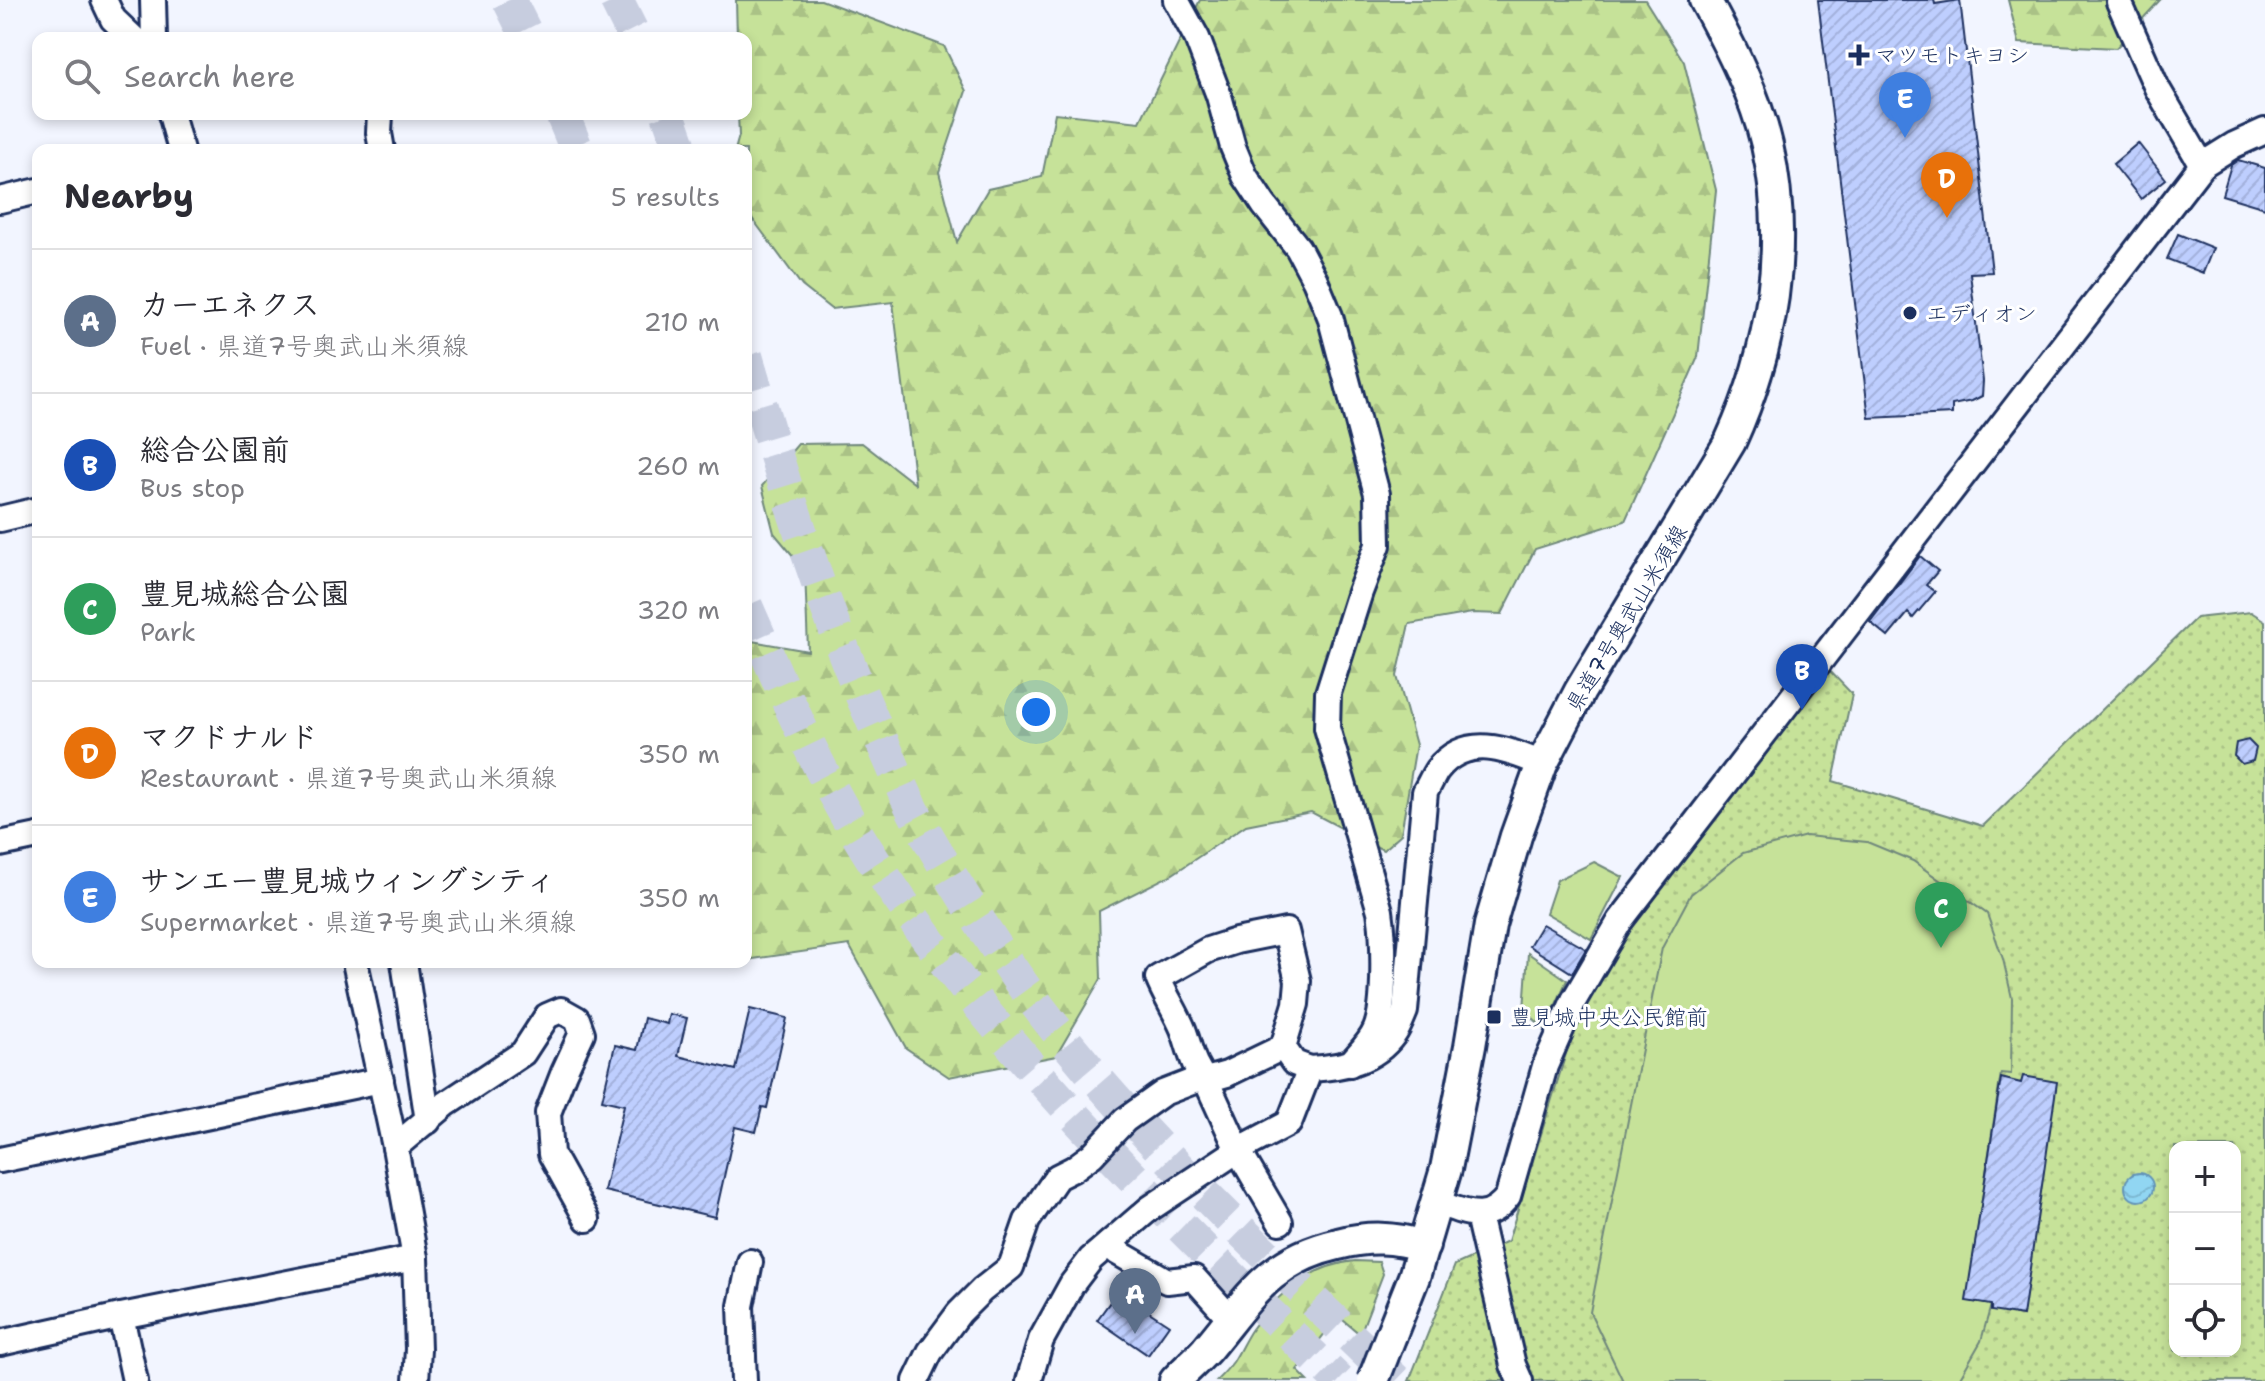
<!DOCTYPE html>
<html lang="en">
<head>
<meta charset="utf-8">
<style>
  :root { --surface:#fff; --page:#f2f2f3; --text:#2b2b33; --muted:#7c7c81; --line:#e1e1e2; --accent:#1b2f5e }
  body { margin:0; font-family:"Shantell Sans","Klee One",sans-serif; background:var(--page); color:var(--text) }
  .controls { position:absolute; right:24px; bottom:24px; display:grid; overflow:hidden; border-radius:16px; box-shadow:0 4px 12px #0003 }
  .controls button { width:72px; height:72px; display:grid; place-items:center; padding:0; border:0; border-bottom:2px solid var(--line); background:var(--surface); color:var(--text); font:40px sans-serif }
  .you { position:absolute; left:1036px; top:712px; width:28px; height:28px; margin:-20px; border:6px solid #fff; border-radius:50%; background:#1a73e8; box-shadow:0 0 0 12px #1a73e833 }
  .badge { display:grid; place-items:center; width:52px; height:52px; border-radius:50%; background:var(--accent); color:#fff; font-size:26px; font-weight:700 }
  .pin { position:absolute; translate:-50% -66px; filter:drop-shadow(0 2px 4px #0008) }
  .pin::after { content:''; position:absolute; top:42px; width:28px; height:24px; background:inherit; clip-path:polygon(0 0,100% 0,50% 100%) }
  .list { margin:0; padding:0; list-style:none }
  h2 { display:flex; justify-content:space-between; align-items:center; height:104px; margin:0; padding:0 32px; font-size:34px }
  h2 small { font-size:26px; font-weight:400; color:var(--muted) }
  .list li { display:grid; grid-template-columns:52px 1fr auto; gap:24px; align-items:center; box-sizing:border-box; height:144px; padding:0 32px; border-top:2px solid var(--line) }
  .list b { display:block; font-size:30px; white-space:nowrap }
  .list p { margin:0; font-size:26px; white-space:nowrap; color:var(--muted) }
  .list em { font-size:26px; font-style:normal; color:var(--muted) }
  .icon { flex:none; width:44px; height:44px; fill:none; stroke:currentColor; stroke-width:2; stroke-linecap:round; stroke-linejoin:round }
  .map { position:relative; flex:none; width:2265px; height:1381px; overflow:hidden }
  .search { position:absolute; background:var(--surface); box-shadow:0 4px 12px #0003; left:32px; top:32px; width:720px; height:88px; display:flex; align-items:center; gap:20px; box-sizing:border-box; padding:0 28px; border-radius:16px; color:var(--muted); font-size:30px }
  .panel { position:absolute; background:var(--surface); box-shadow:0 4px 12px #0003; left:32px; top:144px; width:720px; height:824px; border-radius:16px }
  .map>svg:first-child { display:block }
  .grass { fill:url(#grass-dots); stroke:#70887c; stroke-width:2; fill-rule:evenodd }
  .forest { fill:url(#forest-firs); stroke:#70887c; stroke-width:2 }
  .garden { fill:#c6e299; stroke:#70887c; stroke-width:2 }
  .water { fill:url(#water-waves); stroke:#6293b7; stroke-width:2 }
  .building { fill:url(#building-hatch); stroke:#1b2f5e; stroke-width:2 }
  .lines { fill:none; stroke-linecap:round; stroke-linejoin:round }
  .highway-tunnel { stroke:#c7cddf; stroke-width:34; stroke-dasharray:34 17; stroke-linecap:butt }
  .minor-casing { stroke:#1b2f5e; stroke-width:30 }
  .major-casing { stroke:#1b2f5e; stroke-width:36 }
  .minor { stroke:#fff; stroke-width:24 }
  .major { stroke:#fff; stroke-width:30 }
  .major-bridge-casing { stroke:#1b2f5e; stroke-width:36; stroke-linecap:butt }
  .major-bridge { stroke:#fff; stroke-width:30 }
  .poi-dot { fill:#1b2f5e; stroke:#fff; stroke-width:3 }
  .labels { text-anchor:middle; stroke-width:6; stroke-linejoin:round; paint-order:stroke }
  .poi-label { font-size:22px; fill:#1b2f5e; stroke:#fff; text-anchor:start }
  .street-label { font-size:22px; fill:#1b2f5e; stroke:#fff }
</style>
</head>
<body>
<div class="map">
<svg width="2265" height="1381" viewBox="0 0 2265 1381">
  <defs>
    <pattern id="grass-dots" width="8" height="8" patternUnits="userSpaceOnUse" patternTransform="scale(2)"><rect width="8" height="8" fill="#c6e299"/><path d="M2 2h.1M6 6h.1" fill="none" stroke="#aac286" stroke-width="1.8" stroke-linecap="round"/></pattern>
    <pattern id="forest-firs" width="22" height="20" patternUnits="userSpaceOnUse" patternTransform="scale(2)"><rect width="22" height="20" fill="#c6e299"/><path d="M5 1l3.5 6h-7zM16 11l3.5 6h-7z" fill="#aac286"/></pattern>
    <pattern id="water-waves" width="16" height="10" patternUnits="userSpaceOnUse" patternTransform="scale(2)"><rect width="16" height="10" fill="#91d6f2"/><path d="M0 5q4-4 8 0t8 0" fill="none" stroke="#7cb8d2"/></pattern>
    <pattern id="building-hatch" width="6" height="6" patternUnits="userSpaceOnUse" patternTransform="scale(2)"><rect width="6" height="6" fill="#becefe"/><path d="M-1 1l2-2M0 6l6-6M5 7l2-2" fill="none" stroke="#a3b1dc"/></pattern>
  </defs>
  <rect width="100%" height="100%" fill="#f2f5ff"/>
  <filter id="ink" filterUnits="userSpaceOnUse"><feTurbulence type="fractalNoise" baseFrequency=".0125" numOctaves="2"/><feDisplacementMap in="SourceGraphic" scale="16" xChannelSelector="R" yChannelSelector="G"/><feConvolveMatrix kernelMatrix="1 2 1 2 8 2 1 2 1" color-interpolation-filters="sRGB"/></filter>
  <g filter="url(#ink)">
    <path class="grass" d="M2251,612L2265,621V1381H1409L1455,1265L1508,1241L1581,1005L1654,891L1827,668L1852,694L1833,781L1983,826L2196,618ZM2175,1147H2235V1351H2175Z"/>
    <g class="forest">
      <path d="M736,0H821L944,46L966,91L939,172L957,242L988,189L1042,177L1055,113L1140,122L1200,0H1645L1684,62L1716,190L1698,357L1625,521L1535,549L1502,614L1472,613L1409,624L1397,676L1416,745L1401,834L1383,850L1311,812L1246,825L1173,874L1099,911L1101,979L1056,1056L949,1077L906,1048L849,945L746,960V640L808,651L805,570L774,533L762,486L798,444L862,443L915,484L893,302L831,309L802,286L746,210V150H735L739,136L738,114H746V38H737Z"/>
      <path d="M2008,0H2160L2116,48L2019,43Z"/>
      <path d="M1355,1261L1379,1262L1383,1274L1360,1334L1338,1316L1297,1370L1308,1381H1216C1222,1375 1228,1369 1233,1362C1240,1351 1245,1339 1252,1329C1279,1292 1309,1266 1355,1261Z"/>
    </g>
    <g class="garden">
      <path d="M1806,836L1867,842L1913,861L1987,914L2003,959L2012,998L2011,1074L2001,1073L1967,1300L1991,1305L1981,1341L1958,1381H1623L1590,1312L1662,948L1691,894L1743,853Z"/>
      <path d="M1594,862L1623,877L1591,939L1546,913L1557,880Z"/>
      <path d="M1528,953L1567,980L1545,1029L1524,1010Z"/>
    </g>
    <circle class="water" cx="2139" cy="1187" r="14"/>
    <g class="building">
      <path d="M1818,0H1934L1935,4L1960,0L1992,272L1970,273L1983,381L1982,396L1972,401L1952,405V414L1869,418Z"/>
      <path d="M2138,143L2166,179L2141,199L2113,164Z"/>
      <path d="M2238,160L2265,168V208L2222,195L2231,165Z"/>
      <path d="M2178,234L2213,248L2203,273L2167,259Z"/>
      <path d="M1920,556L1938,571L1926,585L1935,592L1913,618L1908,613L1888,637L1870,622Z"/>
      <path d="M2248,740L2256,748L2253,761L2242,764L2234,756L2236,743Z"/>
      <path d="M1542,924L1586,949L1572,973L1529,946Z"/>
      <path d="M750,1009L787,1018L767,1108L762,1107L756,1132L735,1127L715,1217L604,1191L624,1105L602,1100L615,1045L637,1050L644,1018L667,1024L669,1014L687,1018L678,1056L736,1070Z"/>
      <path d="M2023,1076L2057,1082L2023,1316L1991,1311V1305L1966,1301L2001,1078L2021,1083Z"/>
      <path d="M1123,1284L1144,1299L1140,1306L1169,1325L1148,1355L1097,1320Z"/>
    </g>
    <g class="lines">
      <g class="highway-tunnel">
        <path d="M509,0L528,38"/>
        <path d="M616,0L635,38"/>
        <path d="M562,114L577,150"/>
        <path d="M668,114L681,150"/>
        <path d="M746,356C784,485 824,614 880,737C894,768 907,802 925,832C960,893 998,953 1040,1009C1144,1145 1274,1261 1396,1381"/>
        <path d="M746,606C783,691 820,777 870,855C998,1054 1170,1218 1339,1381"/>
      </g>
      <defs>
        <g id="minor">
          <path d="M104,0L113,19L133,38"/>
          <path d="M153,0L154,38"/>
          <path d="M1176,0L1197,38L1219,96L1233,147L1245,176L1264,205L1298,248L1315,280L1330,316L1377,494L1378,545L1360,592L1328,693L1327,728L1380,911C1384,937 1386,1005 1376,1029C1371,1042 1359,1053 1350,1064"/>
          <path d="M2119,2L2157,88L2202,165"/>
          <path d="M171,114L181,150"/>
          <path d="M380,114L379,133L382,150"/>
          <path d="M0,200L38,191"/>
          <path d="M0,519L38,510"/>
          <path d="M0,844L38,836"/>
          <path d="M355,962L395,1147L415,1258L418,1349L416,1381"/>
          <path d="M404,962L428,1121"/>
          <path d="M1283,1047L1227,1074L1206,1080C1192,1066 1190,1047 1183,1029C1176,1012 1165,996 1158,978L1208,950L1236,941L1286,931L1298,981L1296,1004L1283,1047L1294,1063L1310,1069"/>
          <path d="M395,1147L446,1104L523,1053L547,1016L561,1010L577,1019L582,1033L564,1072L548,1113L551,1154L587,1219"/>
          <path d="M0,1160L381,1080"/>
          <path d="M1437,1203C1466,1212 1487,1225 1508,1196L1545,1066L1574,1000L1620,921L2202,165L2234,145L2265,131"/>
          <path d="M1478,1215L1513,1365L1520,1381"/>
          <path d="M1109,1244L1117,1252L1167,1281L1194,1278L1230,1318"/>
          <path d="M121,1316L135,1381"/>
          <path d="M0,1343L121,1316L415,1258"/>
          <path d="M744,1381L741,1306L750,1262"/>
          <path d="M916,1381L930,1352L959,1313L982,1290L1011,1267L1027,1221L1057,1177L1073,1169L1092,1155L1125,1120L1163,1093L1194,1081L1206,1080L1238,1150L1280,1222"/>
          <path d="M1029,1381L1041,1340L1072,1284L1091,1259L1149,1209L1238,1150L1289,1123L1310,1069C1342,1067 1374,1062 1394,1034C1399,1027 1402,1018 1405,1011L1425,792C1429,785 1433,776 1437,770C1466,733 1507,749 1542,764"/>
        </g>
        <g id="major">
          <path d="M1391,1335L1414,1277L1446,1169L1470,1046L1490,925L1516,836L1542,764L1580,691L1730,442C1772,350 1790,245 1767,145C1755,94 1730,46 1705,0"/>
          <path d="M1175,1381C1185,1370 1196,1361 1206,1350C1249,1299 1268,1260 1338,1244C1369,1236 1394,1237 1424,1246"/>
        </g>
      </defs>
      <use href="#minor" class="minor-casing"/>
      <use href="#major" class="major-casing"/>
      <use href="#minor" class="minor"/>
      <use href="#major" class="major"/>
      <defs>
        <path id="major-bridge" d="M1373,1381L1391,1335"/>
      </defs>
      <use href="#major-bridge" class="major-bridge-casing"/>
      <use href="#major-bridge" class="major-bridge"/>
    </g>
  </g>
  <g class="poi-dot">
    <path d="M1855 43h8v8h8v8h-8v8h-8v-8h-8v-8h8z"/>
    <circle cx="1910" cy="313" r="8"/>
    <rect x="1486" y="1009" width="16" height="16" rx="4"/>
  </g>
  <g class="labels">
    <g class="poi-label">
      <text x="1875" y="63">マツモトキヨシ</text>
      <text x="1926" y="321">エディオン</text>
      <text x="1510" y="1025">豊見城中央公民館前</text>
    </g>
    <g class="street-label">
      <text transform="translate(1626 618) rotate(-59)" y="8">県道7号奥武山米須線</text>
    </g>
  </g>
</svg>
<div class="controls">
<button>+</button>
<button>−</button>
<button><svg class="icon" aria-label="locate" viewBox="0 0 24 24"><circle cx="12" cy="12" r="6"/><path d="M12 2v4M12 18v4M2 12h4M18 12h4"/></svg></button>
</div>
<div class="you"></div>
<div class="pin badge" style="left:1135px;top:1334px;background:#5c6f8a">A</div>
<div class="pin badge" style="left:1802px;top:710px;background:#1a4fb4">B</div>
<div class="pin badge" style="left:1941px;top:948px;background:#2e9e5b">C</div>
<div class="pin badge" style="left:1947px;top:218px;background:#e8710a">D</div>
<div class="pin badge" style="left:1905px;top:138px;background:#3f7fe0">E</div>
<div class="search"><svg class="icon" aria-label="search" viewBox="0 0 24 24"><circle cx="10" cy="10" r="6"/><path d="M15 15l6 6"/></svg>Search here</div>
<section class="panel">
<h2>Nearby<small>5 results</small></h2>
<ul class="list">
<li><span class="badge" style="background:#5c6f8a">A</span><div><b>カーエネクス</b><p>Fuel · 県道7号奥武山米須線</p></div><em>210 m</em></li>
<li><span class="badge" style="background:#1a4fb4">B</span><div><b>総合公園前</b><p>Bus stop</p></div><em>260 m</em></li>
<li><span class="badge" style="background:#2e9e5b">C</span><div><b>豊見城総合公園</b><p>Park</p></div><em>320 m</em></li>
<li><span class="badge" style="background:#e8710a">D</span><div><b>マクドナルド</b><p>Restaurant · 県道7号奥武山米須線</p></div><em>350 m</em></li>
<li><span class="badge" style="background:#3f7fe0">E</span><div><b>サンエー豊見城ウィングシティ</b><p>Supermarket · 県道7号奥武山米須線</p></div><em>350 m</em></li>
</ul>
</section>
</div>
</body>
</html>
